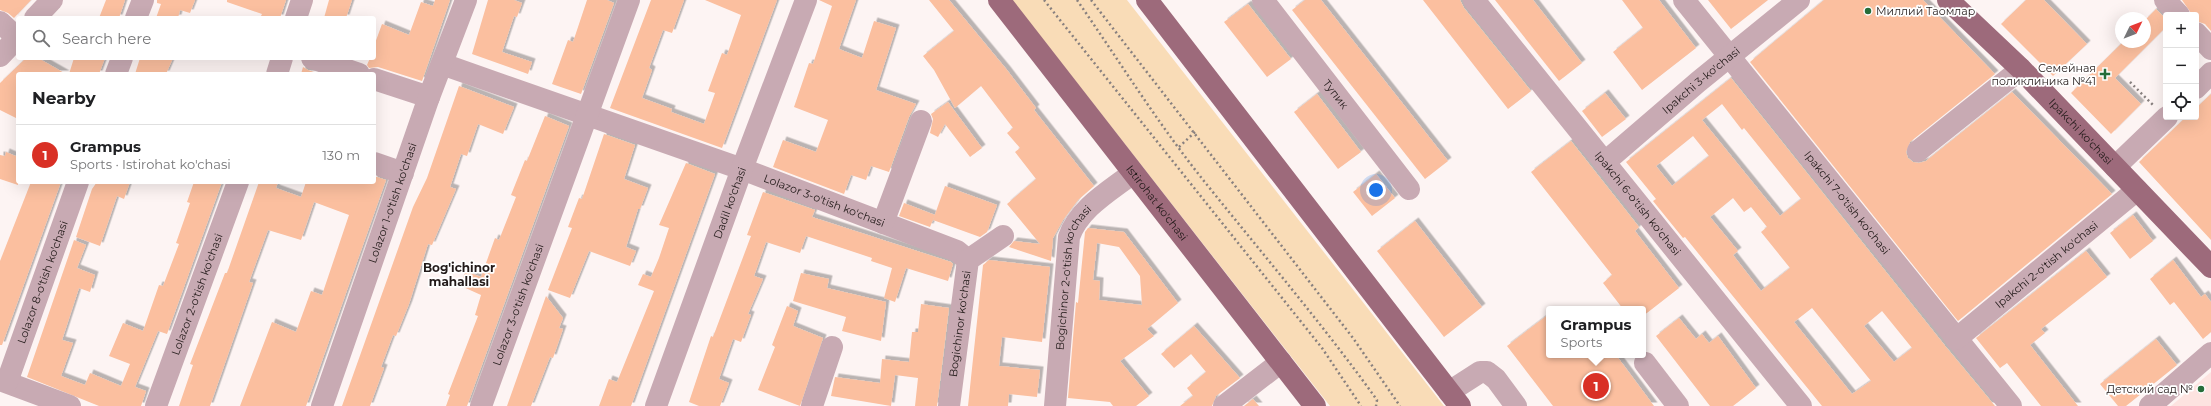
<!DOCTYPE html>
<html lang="en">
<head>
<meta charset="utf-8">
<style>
  :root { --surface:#fff; --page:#f2f2f2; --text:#202124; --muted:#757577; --line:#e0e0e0; --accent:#d93025 }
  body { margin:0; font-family:Montserrat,sans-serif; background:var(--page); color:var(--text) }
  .controls { position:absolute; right:12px; top:12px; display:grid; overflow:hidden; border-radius:4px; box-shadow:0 4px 16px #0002 }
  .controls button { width:36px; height:36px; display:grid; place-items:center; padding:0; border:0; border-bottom:1px solid var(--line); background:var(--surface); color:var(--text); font:20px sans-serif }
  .compass { position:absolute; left:2115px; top:12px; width:36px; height:36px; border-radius:50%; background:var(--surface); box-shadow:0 4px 16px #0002; rotate:47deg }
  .you { position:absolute; left:1376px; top:190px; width:14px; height:14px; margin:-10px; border:3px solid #fff; border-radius:50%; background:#1a73e8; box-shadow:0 0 0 6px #1a73e833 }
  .badge { display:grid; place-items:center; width:26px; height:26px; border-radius:50%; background:var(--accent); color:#fff; font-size:13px; font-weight:700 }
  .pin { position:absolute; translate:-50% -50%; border:2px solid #fff; box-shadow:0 1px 4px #0006 }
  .popup { position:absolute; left:1546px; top:306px; width:100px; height:52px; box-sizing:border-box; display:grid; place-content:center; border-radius:4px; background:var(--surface); filter:drop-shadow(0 1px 3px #0005); font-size:13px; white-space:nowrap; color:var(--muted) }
  .popup b { font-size:15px; color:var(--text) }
  .popup::after { content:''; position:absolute; left:50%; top:100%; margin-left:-8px; border:8px solid transparent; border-top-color:var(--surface) }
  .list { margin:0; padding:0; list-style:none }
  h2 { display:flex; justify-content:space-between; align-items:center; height:52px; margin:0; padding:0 16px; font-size:17px }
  h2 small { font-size:13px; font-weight:400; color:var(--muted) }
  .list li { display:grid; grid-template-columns:26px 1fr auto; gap:12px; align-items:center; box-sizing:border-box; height:60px; padding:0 16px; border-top:1px solid var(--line) }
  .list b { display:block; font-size:15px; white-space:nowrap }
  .list p { margin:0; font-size:13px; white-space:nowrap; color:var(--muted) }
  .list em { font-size:13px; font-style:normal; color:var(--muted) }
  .icon { flex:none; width:22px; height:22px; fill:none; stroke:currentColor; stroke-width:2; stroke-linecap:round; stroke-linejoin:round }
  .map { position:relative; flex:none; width:2211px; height:406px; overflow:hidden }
  .search { position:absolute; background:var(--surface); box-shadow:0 4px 16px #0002; left:16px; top:16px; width:360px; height:44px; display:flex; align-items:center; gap:10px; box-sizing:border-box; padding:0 14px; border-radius:4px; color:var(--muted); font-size:15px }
  .panel { position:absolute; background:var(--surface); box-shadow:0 4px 16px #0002; left:16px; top:72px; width:360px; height:112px; border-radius:4px }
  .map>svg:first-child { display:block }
  .built { fill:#fde3e0 }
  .green { fill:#f9dcb7 }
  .building { fill:#fbbf9f; fill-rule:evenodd; filter:url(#shadow) }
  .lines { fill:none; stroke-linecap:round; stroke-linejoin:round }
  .path { stroke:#88807f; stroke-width:2.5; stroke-dasharray:2 3; stroke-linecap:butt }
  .minor { stroke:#c8aab3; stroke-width:22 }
  .major { stroke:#9d6a7b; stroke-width:22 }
  .poi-dot { fill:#266d39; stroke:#fff; stroke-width:1.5 }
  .labels { text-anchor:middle; stroke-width:3.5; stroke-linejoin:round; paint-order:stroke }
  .poi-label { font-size:11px; fill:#231b1a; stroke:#fff; text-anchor:end }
  .street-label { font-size:11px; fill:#231b1a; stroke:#fff }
  .neighbourhood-label { font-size:12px; font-weight:bold; fill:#231b1a; stroke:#fff }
</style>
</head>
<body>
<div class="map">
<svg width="2211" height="406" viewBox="0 0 2211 406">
  <defs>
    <filter id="shadow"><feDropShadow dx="3.5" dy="-3.5" stdDeviation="0" flood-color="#0004"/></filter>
  </defs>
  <rect width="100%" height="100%" fill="#fdf4f3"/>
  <path class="built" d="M2211,372V406H2171Z"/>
  <path class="green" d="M1012,0H1127L1444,406H1330Z"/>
  <g class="building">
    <path d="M0,0H31L14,18L8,13L0,10Z"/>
    <path d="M106,0H125L119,18H99Z"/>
    <path d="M157,0H195L190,13L180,10L178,18H156L161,4L157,3Z"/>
    <path d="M227,0H286L280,18H260L262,14L227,2Z"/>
    <path d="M329,0H352L346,18H324Z"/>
    <path d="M435,0H450L422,81L378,67L369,68L367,65L370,58H374V46L382,24L409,35L421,2L433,6Z"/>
    <path d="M488,0H514L522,3L517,17L514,16L502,52L532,62L528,74L472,54Z"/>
    <path d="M587,0H607L614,3L581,94L552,84L568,40L573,42Z"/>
    <path d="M651,0H684L672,33L663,30L649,68L652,70L642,98L672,109L671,112L704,124L715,93L708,91L722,53L727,55L741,15L705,0H777L722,148L610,108Z"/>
    <path d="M819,0H856L839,49L862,58L874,21L896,28L876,90L916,104L909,117L889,172L871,166L866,180L851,175L844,194L773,167L783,140L816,152L828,120L794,107L809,63L813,64L832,6Z"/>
    <path d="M929,0H949L1007,70L1036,108L1034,110L1094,186L1078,200L1063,220L1053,238L1051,261L1009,247L1014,241L1040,244L1007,204L1036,179L1015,152L1020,148L1007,133L1013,128L981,86L955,108L934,70L923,56L954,31Z"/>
    <path d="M1305,0H1321L1448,161L1425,179L1292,10Z"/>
    <path d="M1423,0H1460L1464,8L1531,91L1508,109Z"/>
    <path d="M1495,0H1533L1582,63L1559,81Z"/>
    <path d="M1622,0H1659L1696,48L1642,90L1613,52L1643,28Z"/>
    <path d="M1708,0H1768L1731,29Z"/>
    <path d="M1824,0H1923L1995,74L1910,142L1906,152L1908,158L1913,162L1919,163L1926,161L2012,92L2112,194L1958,321L1750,62Z"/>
    <path d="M2026,0H2044L2087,44L2053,76L2001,24Z"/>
    <path d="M2182,0H2211V31L2205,24L2196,21V15L2191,13Z"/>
    <path d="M1248,4L1291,59L1267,77L1224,22Z"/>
    <path d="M2156,9L2166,19V27L2115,78L2141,104L2111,134L2071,93L2123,42H2145V20Z"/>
    <path d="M26,58H38L66,74H18V119L0,110V83Z"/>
    <path d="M74,58H105L99,74H69Z"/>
    <path d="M140,58H173L166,74H135Z"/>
    <path d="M303,67L308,70L320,74H301Z"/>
    <path d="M1731,78L1946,347L1995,406H1822L1685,237L1683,238L1653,201L1656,199L1626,162ZM1722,104L1742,130L1744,128L1801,199L1780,216L1702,120ZM1693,136L1709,156L1672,186L1656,166ZM1733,198L1744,212L1751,207L1767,227L1761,232L1790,268L1761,291L1733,255L1738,251L1710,217ZM1812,308L1871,381L1852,394L1794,322ZM1882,311L1912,348L1894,362L1864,326Z"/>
    <path d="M459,86L514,107L503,134L478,124L467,156L461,154L450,187L456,189L432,245L428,244L409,304L396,336L393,335L381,367L384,368L370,406H342L413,207L427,178Z"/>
    <path d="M1605,93L1626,119L1602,137L1582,111Z"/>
    <path d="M1317,94L1361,152L1338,169L1294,112Z"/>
    <path d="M2211,94V240L2139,162L2186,117H2196V108Z"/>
    <path d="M948,102L982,148L970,157L945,124L938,137L930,133L933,119L931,114Z"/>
    <path d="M545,116L569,126L467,406H446L450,395L448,394L478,316L475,315L481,295L461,286L465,271L481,277L495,238L499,240L516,197L511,195L525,160L527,161Z"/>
    <path d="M604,134L635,145L624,179L648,188L640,209H638L626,247L636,251L630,266L589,251L570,298L548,290L572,228L568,227L579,198L582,199Z"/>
    <path d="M1571,141L1639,227L1635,231L1679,288L1643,316V309H1623L1603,283L1612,275L1531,172Z"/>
    <path d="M6,152L18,157V185L0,179V155L5,156Z"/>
    <path d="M686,163L715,174L631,406H599L609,379L617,382L654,291L638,285L643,274L651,277L659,258L669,228L659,225Z"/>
    <path d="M1376,174L1395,198L1372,216L1353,192Z"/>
    <path d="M374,176L386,180L306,406H240L272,322L296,332L311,291L322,295L349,215L314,202L301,240L268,230L249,282L253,283L210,406H179L193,365L190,364L225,273H227L259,182H278L276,188L301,197L306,182H374Z"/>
    <path d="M31,182H61L2,345H0V261Z"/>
    <path d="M97,182H130L124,199L117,196L100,246L76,237L92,189Z"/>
    <path d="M194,182H222L167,334L158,331L135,387L146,391L141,406H99L27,377L74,240L86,245L77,268L95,275L90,292L79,288L62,340L73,343L61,376L85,385L90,373L121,386L130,364L109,356L123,323L143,331L159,285L163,286L179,244L176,243L190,203L187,202Z"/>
    <path d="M945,186L997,205L987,232L980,237L933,220Z"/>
    <path d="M763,192L815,210L812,217L951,262L953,264L948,281L906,268L895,302L884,298L892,268L871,261L872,258L806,236L800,253L766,242L754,276L763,279L748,314L751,315L741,342L733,339L719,379L729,383L720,406H699L689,402L711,336L713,337L751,236L747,235Z"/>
    <path d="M904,203L935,215L930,227L899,216Z"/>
    <path d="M2133,215L2153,241L2130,259L2110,233Z"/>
    <path d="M1415,221L1482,307L1444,337L1377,251Z"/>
    <path d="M1088,228L1124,232L1178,303L1147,329L1154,336L1120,361L1149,396L1136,406H1113L1110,402L1068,398L1076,302L1078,303L1085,232ZM1097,243L1119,247L1140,276L1142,305L1099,300L1100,281L1093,280Z"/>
    <path d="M2086,251L2107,277L2041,329L2045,333L2030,345L2078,406H2041L2007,363L2000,368L1976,338Z"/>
    <path d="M989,260L1050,267L1042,342L1002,337L999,366L1040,370L1037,397L1009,394L1008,406H968L983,265Z"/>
    <path d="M2173,260L2201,297L2205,294L2211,302V332L2203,339L2174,302L2170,305L2150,279Z"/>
    <path d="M801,273L829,279L827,288L886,302L881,341L842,331L846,317L793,301Z"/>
    <path d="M546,296L563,318L559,328L563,329L553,358L550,357L531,406H507Z"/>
    <path d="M921,304L949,308L937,406H915L918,378L895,375L891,406L831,396L835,377L880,383L882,359L909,362L912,332H918Z"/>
    <path d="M787,306L798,311L793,326L823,338L800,406L758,390L775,347L772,345Z"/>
    <path d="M1549,314V355H1616L1654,406H1553L1507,346Z"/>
    <path d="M1679,318L1696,339L1702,334L1709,343L1718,336L1756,388L1733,406H1710L1656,336Z"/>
    <path d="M1194,326L1240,378L1216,396L1212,406H1180L1193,396L1187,388L1206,372L1191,354L1174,368L1161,354Z"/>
    <path d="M2156,339L2177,365L2126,406H2118L2100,384Z"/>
    <path d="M1253,399L1259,406H1244Z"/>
  </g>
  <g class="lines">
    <g class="path">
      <path d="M1044,0L1322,348L1361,406"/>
      <path d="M1077,0C1120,62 1160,127 1208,186C1265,257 1324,326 1377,400L1376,406"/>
      <path d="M1091,0L1353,338L1400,406"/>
      <path d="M2130,82L2154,106"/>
      <path d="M1179,147L1195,132"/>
    </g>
    <g class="minor">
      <path id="s1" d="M1263,0L1409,189"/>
      <path id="s2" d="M1474,0L1801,406"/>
      <path id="s3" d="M1684,0L2011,406"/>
      <path d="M2165,0L2179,15"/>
      <path d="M35,18L52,0"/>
      <path d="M136,18L143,0"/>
      <path d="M296,18L302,0"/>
      <path d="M0,22L17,38"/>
      <path d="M2196,33L2211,49"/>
      <path d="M0,56L18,37"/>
      <path d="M312,58L359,74"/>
      <path id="s4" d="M442,64L742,169L957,251L968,260"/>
      <path d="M116,74L122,58"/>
      <path d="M277,74L282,58"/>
      <path d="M374,79L429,97"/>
      <path d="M2196,88L2211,73"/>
      <path d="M1918,151L2021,69"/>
      <path id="s5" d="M1605,162L1698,82L1799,0"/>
      <path d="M374,163L403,173"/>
      <path d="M2115,167L2167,117"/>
      <path d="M883,223L921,121"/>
      <path id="s6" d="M1956,339L2137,190"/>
      <path d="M1645,363L1678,406"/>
      <path d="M0,380L70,406"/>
      <path id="s7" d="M7,382L78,182"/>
      <path d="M1449,392L1480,372H1487L1496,379L1516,406"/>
      <path id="s8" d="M156,406L238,182"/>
      <path id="s9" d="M322,406L429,97L466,0"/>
      <path id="s10" d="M481,406L629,0"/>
      <path id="s11" d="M656,406L742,169L806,0"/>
      <path d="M812,406L832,347"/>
      <path id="s12" d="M949,406L968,260L1003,236"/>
      <path id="s13" d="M1055,406L1069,237C1079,208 1110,191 1133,173"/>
      <path d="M1224,406L1281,362"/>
      <path d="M2150,406L2211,353"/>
    </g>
    <g class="major">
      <path id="s14" d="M999,0L1315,406"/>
      <path d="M1147,0L1460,406"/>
      <path id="s15" d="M1948,0L2021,69L2211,267"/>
    </g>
  </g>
  <g class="poi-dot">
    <circle cx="1868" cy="11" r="4"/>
    <path d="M2103 68h4v4h4v4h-4v4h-4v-4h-4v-4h4z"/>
    <circle cx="2201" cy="389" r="4"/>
  </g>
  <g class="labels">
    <g class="poi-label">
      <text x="1876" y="15" text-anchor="start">Миллий Таомлар</text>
      <text x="2096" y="72">Семейная<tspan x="2096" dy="13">поликлиника №41</tspan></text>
      <text x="2193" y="393">Детский сад №</text>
    </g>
    <g class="street-label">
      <text dy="4" stroke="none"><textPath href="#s5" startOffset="126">Ipakchi 3-ko'chasi</textPath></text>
      <text dy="4" stroke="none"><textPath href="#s1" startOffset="119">Тупик</textPath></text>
      <text dy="4" stroke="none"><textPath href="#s15" startOffset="187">Ipakchi ko'chasi</textPath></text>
      <text dy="4" stroke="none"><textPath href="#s4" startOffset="406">Lolazor 3-o'tish ko'chasi</textPath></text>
      <text dy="4" stroke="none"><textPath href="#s11" startOffset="216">Dadil ko'chasi</textPath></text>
      <text dy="4" stroke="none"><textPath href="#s9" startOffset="215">Lolazor 1-o'tish ko'chasi</textPath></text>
      <text dy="4" stroke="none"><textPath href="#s14" startOffset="257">Istirohat ko'chasi</textPath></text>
      <text dy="4" stroke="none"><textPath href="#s2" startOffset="261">Ipakchi 6-o'tish ko'chasi</textPath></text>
      <text dy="4" stroke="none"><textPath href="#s3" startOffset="260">Ipakchi 7-o'tish ko'chasi</textPath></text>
      <text dy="4" stroke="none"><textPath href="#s6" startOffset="117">Ipakchi 2-o'tish ko'chasi</textPath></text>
      <text dy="4" stroke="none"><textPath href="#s13" startOffset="131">Bogichinor 2-o'tish ko'chasi</textPath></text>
      <text dy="4" stroke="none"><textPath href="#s7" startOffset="106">Lolazor 8-o'tish ko'chasi</textPath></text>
      <text dy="4" stroke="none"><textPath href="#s8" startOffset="119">Lolazor 2-o'tish ko'chasi</textPath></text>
      <text dy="4" stroke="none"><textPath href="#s10" startOffset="108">Lolazor 3-o'tish ko'chasi</textPath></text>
      <text dy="4" stroke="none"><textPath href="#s12" startOffset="83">Bogichinor ko'chasi</textPath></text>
    </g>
    <g class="neighbourhood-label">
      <text x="459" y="272">Bog'ichinor<tspan x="459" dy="14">mahallasi</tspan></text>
    </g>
  </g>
</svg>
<div class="controls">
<button>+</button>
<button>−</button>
<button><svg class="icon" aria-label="locate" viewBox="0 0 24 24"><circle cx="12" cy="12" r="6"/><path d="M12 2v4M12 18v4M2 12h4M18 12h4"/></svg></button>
</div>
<svg class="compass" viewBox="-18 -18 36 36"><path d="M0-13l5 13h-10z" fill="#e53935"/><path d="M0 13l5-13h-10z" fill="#757577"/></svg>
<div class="you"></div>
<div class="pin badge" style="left:1596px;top:386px">1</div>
<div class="popup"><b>Grampus</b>Sports</div>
<div class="search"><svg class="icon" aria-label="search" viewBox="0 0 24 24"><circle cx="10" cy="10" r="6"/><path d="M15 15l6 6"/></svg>Search here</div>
<section class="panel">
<h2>Nearby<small></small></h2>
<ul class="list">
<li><span class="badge">1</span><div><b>Grampus</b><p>Sports · Istirohat ko'chasi</p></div><em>130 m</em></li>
</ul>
</section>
</div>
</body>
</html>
